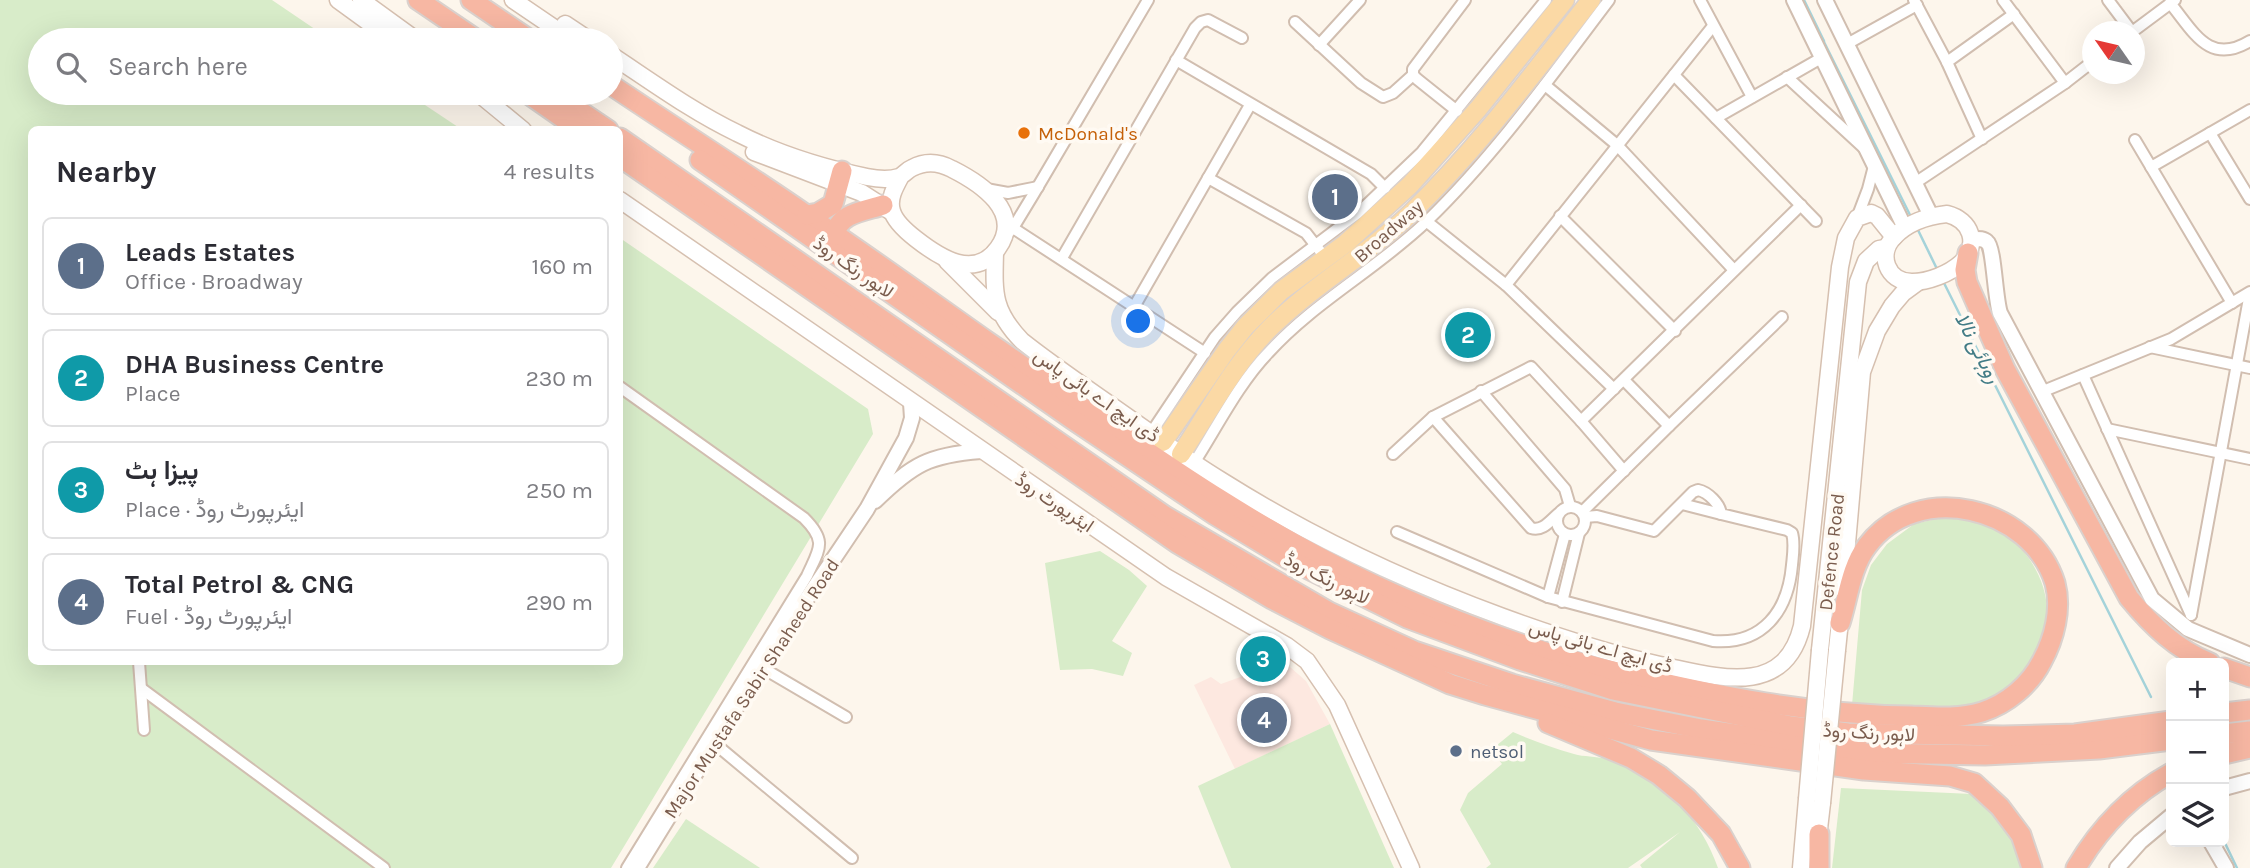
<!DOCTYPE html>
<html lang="en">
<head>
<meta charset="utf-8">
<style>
  :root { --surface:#fff; --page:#f7f7f7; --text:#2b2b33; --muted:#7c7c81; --line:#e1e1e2; --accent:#111827 }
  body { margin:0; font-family:Karla,Vazirmatn,sans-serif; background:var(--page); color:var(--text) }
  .controls { position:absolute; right:21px; bottom:21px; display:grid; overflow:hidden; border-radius:10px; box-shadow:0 7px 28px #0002 }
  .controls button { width:63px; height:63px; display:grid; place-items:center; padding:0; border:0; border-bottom:2px solid var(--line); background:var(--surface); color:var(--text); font:35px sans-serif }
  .compass { position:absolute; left:2082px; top:21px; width:63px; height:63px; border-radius:50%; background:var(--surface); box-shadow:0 7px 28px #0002; rotate:304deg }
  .you { position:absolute; left:1139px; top:322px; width:24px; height:24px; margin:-18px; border:5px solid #fff; border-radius:50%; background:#1a73e8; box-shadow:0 0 0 10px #1a73e833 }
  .badge { display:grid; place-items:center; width:46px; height:46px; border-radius:50%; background:var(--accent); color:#fff; font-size:23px; font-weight:700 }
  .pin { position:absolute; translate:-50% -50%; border:4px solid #fff; box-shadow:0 2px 7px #0006 }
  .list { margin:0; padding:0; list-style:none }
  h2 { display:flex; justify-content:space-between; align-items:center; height:91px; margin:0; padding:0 28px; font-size:30px }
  h2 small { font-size:23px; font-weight:400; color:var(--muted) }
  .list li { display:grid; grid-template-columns:46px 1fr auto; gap:21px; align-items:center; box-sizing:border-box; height:98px; margin:0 14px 14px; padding:0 14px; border:2px solid var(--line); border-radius:10px }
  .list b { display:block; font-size:26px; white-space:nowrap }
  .list p { margin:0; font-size:23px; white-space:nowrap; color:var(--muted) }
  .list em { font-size:23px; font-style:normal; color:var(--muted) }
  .icon { flex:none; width:38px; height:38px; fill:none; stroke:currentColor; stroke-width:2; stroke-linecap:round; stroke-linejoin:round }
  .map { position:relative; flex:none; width:2250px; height:868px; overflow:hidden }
  .search { position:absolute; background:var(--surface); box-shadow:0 7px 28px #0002; left:28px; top:28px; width:595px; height:77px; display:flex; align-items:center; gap:18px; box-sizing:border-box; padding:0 24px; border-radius:38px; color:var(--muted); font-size:26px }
  .panel { position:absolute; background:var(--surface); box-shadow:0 7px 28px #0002; left:28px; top:126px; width:595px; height:539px; border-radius:10px }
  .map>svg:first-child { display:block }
  .commercial { fill:#fde8e0 }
  .green { fill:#d8ecc9 }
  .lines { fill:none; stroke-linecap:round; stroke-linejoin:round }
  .stream { stroke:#a5d3da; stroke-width:2.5 }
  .minor-casing { stroke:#d1beb0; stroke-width:14 }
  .tertiary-casing { stroke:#d1beb0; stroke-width:18 }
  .secondary-casing { stroke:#d6c0b0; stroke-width:19 }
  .primary-casing { stroke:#dad1cd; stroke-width:21 }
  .motorway-casing { stroke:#dad1cd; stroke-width:23 }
  .minor { stroke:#fff; stroke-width:10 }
  .tertiary { stroke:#fff; stroke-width:14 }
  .secondary { stroke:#fff; stroke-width:16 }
  .primary { stroke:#fbd9a5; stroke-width:18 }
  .motorway { stroke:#f7b7a3; stroke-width:19 }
  .secondary-bridge-casing { stroke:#d6c0b0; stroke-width:19; stroke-linecap:butt }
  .secondary-bridge { stroke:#fff; stroke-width:16 }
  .food-dot { fill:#e8710a; stroke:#fffaf3; stroke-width:2.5 }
  .service-dot { fill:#5c6f8a; stroke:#fffaf3; stroke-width:2.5 }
  .labels { text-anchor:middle; stroke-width:7; stroke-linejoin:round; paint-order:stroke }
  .food-label { font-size:19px; fill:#c56008; stroke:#fffaf3; text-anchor:start }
  .street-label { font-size:19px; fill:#7a5c4d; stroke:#fffaf3 }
  .service-label { font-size:19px; fill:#4e5e75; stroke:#fffaf3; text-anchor:start }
  .water-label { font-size:21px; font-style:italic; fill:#437c86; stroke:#fffaf3 }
</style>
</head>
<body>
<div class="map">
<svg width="2250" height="868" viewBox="0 0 2250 868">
  <rect width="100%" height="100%" fill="#fdf6ec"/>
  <path class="commercial" d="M1282,660L1306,681L1330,724L1235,769L1194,685L1211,677L1221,684L1254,672L1261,677L1279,668V662Z"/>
  <g class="green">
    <path d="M0,0H272L331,40H40V93H407L461,129L32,130V662H620V238L868,409L873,434L611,868H0Z"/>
    <path d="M1949,516C1961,518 1976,518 1986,523C2048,552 2069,628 2020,678C2011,688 1999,698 1986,702C1949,715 1892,707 1852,705L1862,590L1871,565L1887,544L1914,524Z"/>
    <path d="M1100,551L1129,570L1147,586L1112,641L1132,653L1123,676L1092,669L1060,670L1045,563Z"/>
    <path d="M1330,724L1394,868H1231L1198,786Z"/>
    <path d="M1513,732C1533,741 1553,748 1574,754C1584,757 1596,756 1606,759C1659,772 1701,818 1718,868H1642L1640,865L1680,832L1628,868H1486L1491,864L1460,810L1468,793L1502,764L1491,750Z"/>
    <path d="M1841,788L1972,794L1996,813L2016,842L2021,868H1832Z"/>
    <path d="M686,819L760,868H653Z"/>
  </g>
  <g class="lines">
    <g class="stream">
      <path d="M1804,0L1824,41"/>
      <path d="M1823,40L1912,219"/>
      <path d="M1917,228L1937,269"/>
      <path d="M1943,281L2151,697"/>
      <path d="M2224,841L2237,868"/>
    </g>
    <defs>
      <g id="minor">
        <path d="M1700,0L1752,97"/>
        <path d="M1914,0L1947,62L1982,139"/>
        <path d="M2003,0L2065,83"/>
        <path d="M2108,0L2132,32L2175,0"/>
        <path d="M2170,3C2194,32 2209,66 2250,41"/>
        <path d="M1295,22L1361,83L1383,97L1393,93L1413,75"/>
        <path d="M1847,44L1917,5"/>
        <path d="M1319,45L1360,0"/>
        <path d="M1176,60L1371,174L1385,188"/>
        <path d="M1947,62L2014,14"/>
        <path d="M1674,75L1816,221"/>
        <path d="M1787,77L1863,147"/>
        <path d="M1545,85L1617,145L1733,269"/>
        <path d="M1457,111L1417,79L1413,75V69L1465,0"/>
        <path d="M1716,118L1823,57"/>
        <path d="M2210,133L2250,199"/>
        <path d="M2135,140L2232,303"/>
        <path d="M2151,167L2250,110"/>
        <path d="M1208,178L1306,233L1320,251"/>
        <path d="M1915,183L2065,83L2092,62"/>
        <path d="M986,189L1008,193L1038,187"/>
        <path d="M1560,216L1675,331"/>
        <path d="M1857,218L1868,189L1874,166"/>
        <path d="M1426,221L1506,285L1614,389"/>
        <path d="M1013,228L1205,353"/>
        <path d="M1004,237L1013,228L1033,195L1148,0"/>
        <path d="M1062,258L1195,28L1201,22L1208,20L1242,38"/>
        <path d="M1506,285L1713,26"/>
        <path d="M1134,307L1250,105"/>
        <path d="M2150,347L2250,368"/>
        <path d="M2083,375L2191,615"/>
        <path d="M1624,380L1669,426L1782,317"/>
        <path d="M620,387L804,518C828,542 819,549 807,576L627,868"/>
        <path d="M1481,391L1565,489L1570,506"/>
        <path d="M2041,392L2171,339L2250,292"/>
        <path d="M1433,417L1531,528C1542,532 1550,521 1558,514"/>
        <path d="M1581,421L1624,471"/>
        <path d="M2107,429L2250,459"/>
        <path d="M1151,433L1215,337L1237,312L1272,278L1358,213L1422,152L1546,0"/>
        <path d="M1393,454L1433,417L1531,367L1581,421L1801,205"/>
        <path d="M1194,463C1217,427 1239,383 1268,353C1314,302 1377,269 1427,221C1495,155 1552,75 1609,0"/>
        <path d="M1682,504L1721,514"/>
        <circle cx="1571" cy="521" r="14"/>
        <path d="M1582,512L1669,426"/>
        <path d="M1397,532L1548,597L1713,641C1763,645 1788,611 1792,565C1793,555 1795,543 1792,533L1787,530L1721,514C1720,504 1708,492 1698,490L1693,492L1654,531L1597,516L1585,517"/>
        <path d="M1548,597L1565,534"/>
        <path d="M1562,602L1579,533"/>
        <path d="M2191,615L2250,293"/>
        <path d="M139,662L144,730"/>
        <path d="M761,667L846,717"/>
        <path d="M142,689L384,868"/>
        <path d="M714,743L852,858"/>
      </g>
      <g id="tertiary">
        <path d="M1794,0L1905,228"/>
        <path d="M1825,0L1931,216"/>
        <path d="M1971,239C1977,239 1983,238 1987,242C1994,247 1995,299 2000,313L2152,599L2188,629L2250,655"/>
        <path d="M875,501C913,464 929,455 981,451"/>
        <path d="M2224,788L2250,781"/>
        <path d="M2211,842L2226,868"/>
        <path d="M637,868L761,667L867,509L906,438L912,418L911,403"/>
        <path d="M2117,868L2140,842L2171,816"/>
      </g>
      <g id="secondary">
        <path d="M338,0L393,40"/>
        <path d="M361,0L416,40"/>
        <path d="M513,0L572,40"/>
        <path d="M565,24L589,40"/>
        <path d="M611,55C652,82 693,112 737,133C776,153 824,168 867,177C877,179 889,180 899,177C904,175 907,170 912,168C925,161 939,162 952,169C980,183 1024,212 998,248C975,281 939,257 916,239C907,232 895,222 892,211C888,199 895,187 901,176"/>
        <path d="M478,93L523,130"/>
        <path d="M754,152L862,193L890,211"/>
        <path d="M620,200L1166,577L1287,646L1307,661L1337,705L1411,868"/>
        <path d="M1947,214C1971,220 1980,244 1961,263C1949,274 1928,282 1912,282C1887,282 1877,254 1894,237C1907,223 1928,216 1947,214Z"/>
        <path d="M995,252C994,292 992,310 1022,341C1051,364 1082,385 1112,406C1148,431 1184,458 1222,481C1311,537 1405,581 1503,617C1555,636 1606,653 1660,665C1714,676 1784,700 1802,626L1840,267L1846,238L1857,218L1871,213L1877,216L1894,237"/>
        <path d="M947,261L998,312"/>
        <path d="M1843,589L1862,372L1877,331L1892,306L1903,293L1918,282"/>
        <path d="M1820,650L1858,282L1866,261L1879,249L1885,248"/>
        <path d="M1837,650L1841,611"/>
        <path d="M1817,846L1822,803"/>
        <path d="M1801,868L1807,799"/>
      </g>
      <g id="primary">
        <path d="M1163,442L1226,351L1245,327L1281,291L1345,244L1410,185L1478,109L1565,0"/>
        <path d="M1181,454C1209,412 1234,364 1270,328C1313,285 1369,254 1413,211C1479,147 1534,72 1591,0"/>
      </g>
      <g id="motorway">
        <path d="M418,0L477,40"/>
        <path d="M471,0L530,40"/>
        <path d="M611,85C675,128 741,170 805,214C867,255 927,299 988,342C1118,431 1247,528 1392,593C1465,626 1543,654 1621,673C1715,696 1814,715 1911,716C1935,717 1959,719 1982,712C2007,704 2030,685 2042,661C2054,639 2062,609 2055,583C2031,506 1917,479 1867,546C1851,567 1848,598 1840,623"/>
        <path d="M527,93L580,130"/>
        <path d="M553,93L608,130"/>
        <path d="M620,138L1165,516L1329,612L1414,651L1512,684L1615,712L1701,729L1866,753L1985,755L2099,749L2171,740"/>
        <path d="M620,157L1177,543L1272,599L1330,629L1450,684L1485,695L1651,740L1864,770L1950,776L1974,783L2000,807L2021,835L2032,868"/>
        <path d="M700,160L1072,419L1215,515L1288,559L1407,618L1520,660L1613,690L1791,726L1848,733L2003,736L2075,734L2171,721"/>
        <path d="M807,215L818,213L833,204L842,171"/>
        <path d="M835,235C838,213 865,211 883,205"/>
        <path d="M1968,253L1965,270L1967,282L2005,369L2129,598C2152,626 2176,649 2210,663"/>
        <path d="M2224,668L2250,677"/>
        <path d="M2224,713L2250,710"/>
        <path d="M1548,723L1631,758L1659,775L1687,798L1721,834L1740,868"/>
        <path d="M2224,734L2250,731"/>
        <path d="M2224,754L2250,748"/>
        <path d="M1819,834V868"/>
        <path d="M2076,868C2099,829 2131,795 2171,773"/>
      </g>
    </defs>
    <use href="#minor" class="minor-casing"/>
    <use href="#tertiary" class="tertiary-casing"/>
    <use href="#secondary" class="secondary-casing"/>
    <use href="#primary" class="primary-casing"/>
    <use href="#motorway" class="motorway-casing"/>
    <use href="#minor" class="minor"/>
    <use href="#tertiary" class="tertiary"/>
    <use href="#secondary" class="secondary"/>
    <use href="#primary" class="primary"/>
    <use href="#motorway" class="motorway"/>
    <defs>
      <g id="secondary-bridge">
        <path d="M1807,799L1820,650"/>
        <path d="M1822,803L1837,650"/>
      </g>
    </defs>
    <use href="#secondary-bridge" class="secondary-bridge-casing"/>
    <use href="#secondary-bridge" class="secondary-bridge"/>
  </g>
  <circle class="food-dot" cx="1024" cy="133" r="7"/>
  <circle class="service-dot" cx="1456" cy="751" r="7"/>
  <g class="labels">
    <g class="food-label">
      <text x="1038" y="140">McDonald's</text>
    </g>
    <g class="street-label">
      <text transform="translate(1388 231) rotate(-41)" y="7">Broadway</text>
      <text transform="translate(854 267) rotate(35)" y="7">لاہور رنگ روڈ</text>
      <text transform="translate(1097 395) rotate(35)" y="7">ڈی ایچ اے بائی پاس</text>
      <text transform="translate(1055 502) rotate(34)" y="7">ایئرپورٹ روڈ</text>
      <text transform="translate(1831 552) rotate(-84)" y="7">Defence Road</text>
      <text transform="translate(1327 578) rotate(27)" y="7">لاہور رنگ روڈ</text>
      <text transform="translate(1601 646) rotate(16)" y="7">ڈی ایچ اے بائی پاس</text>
      <text transform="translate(751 688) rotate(-57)" y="7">Major Mustafa Sabir Shaheed Road</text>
      <text transform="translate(1869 732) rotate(3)" y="7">لاہور رنگ روڈ</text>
    </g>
    <g class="service-label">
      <text x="1470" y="758">netsol</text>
    </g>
    <g class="water-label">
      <text transform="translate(1978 348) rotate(63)" y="7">روہائی نالا</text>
    </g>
  </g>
</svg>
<div class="controls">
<button>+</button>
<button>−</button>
<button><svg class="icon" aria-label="layers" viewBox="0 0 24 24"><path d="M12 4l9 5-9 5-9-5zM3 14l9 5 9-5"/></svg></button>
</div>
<svg class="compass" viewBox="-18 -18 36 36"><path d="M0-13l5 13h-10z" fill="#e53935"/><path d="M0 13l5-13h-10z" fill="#7c7c81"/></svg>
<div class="you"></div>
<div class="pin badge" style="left:1335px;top:197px;background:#5c6f8a">1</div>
<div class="pin badge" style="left:1468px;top:335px;background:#0f9aa8">2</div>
<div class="pin badge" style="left:1263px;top:659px;background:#0f9aa8">3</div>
<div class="pin badge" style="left:1264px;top:720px;background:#5c6f8a">4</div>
<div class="search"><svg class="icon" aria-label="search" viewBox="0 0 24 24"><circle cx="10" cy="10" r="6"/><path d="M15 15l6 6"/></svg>Search here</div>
<section class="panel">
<h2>Nearby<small>4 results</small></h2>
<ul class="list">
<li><span class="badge" style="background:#5c6f8a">1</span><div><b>Leads Estates</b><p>Office · Broadway</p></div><em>160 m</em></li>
<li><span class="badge" style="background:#0f9aa8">2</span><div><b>DHA Business Centre</b><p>Place</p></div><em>230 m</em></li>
<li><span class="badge" style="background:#0f9aa8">3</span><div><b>پیزا ہٹ</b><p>Place · ایئرپورٹ روڈ</p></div><em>250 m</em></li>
<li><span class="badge" style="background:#5c6f8a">4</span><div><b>Total Petrol &amp; CNG</b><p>Fuel · ایئرپورٹ روڈ</p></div><em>290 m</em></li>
</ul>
</section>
</div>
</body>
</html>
